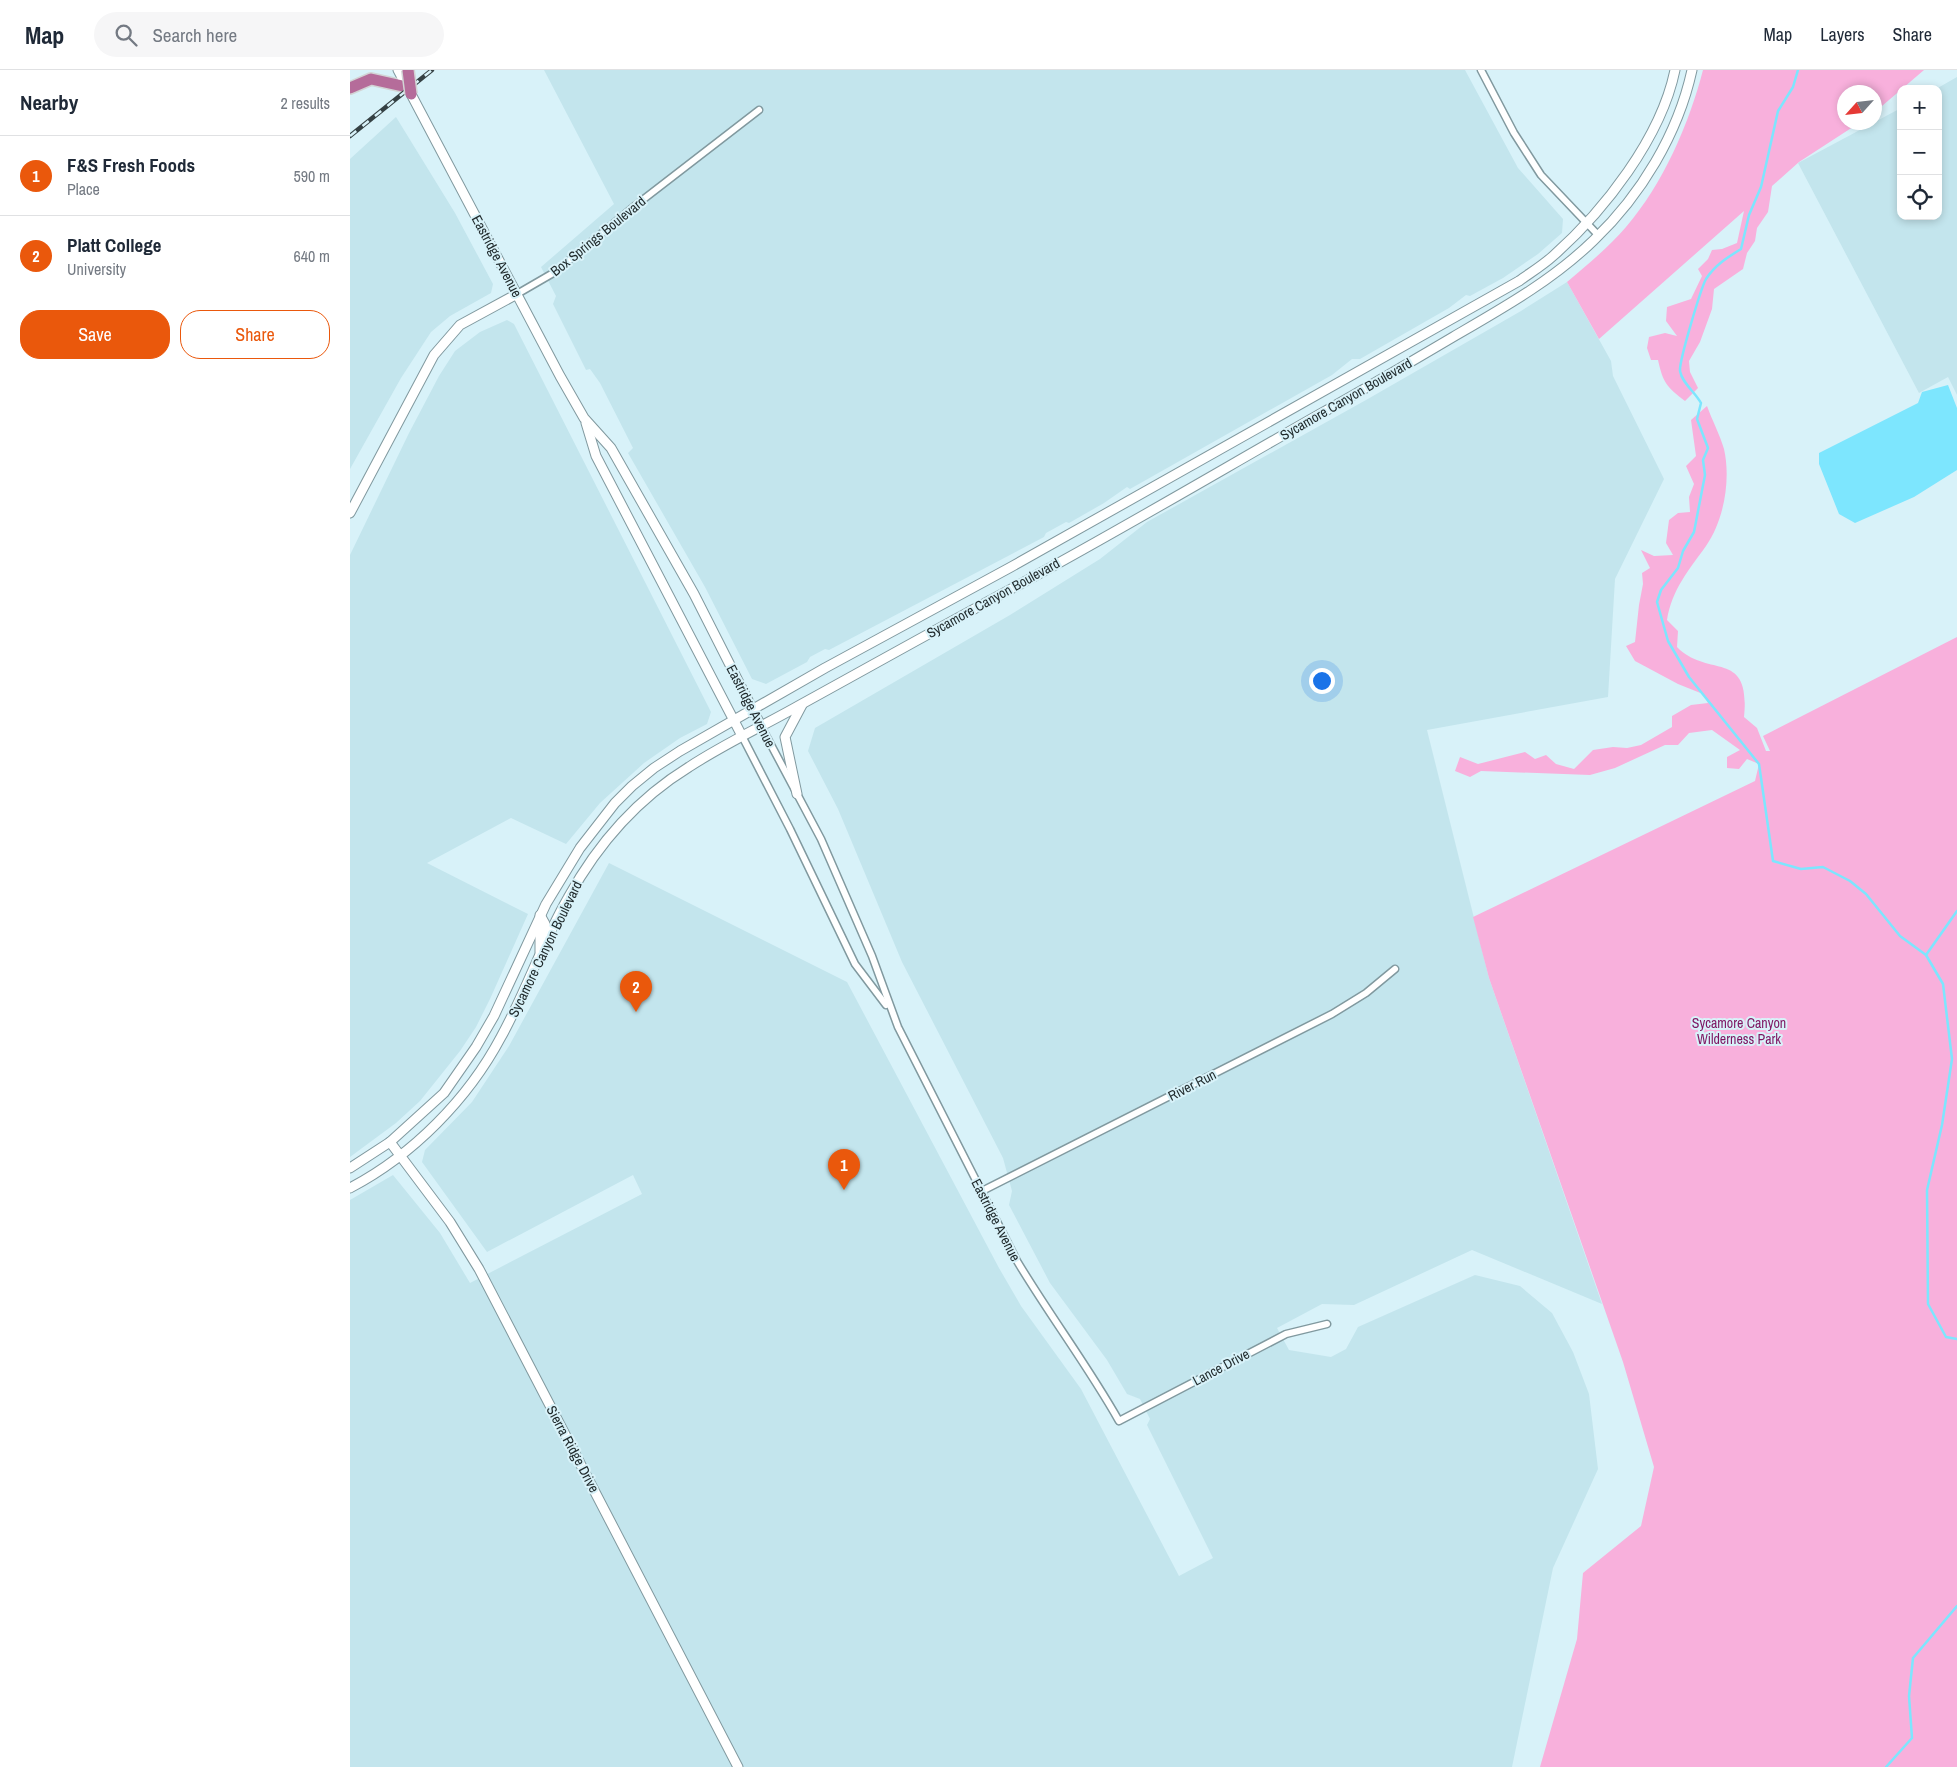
<!DOCTYPE html>
<html lang="en">
<head>
<meta charset="utf-8">
<style>
  :root { --surface:#fff; --page:#f6f6f7; --text:#1f2937; --muted:#747a83; --line:#e0e1e3; --accent:#ea580c }
  body { margin:0; font-family:"Archivo Narrow",sans-serif; background:var(--page); color:var(--text) }
  .controls { position:absolute; right:15px; top:15px; display:grid; overflow:hidden; border-radius:10px; box-shadow:0 2px 8px #0003 }
  .controls button { width:45px; height:45px; display:grid; place-items:center; padding:0; border:0; border-bottom:1px solid var(--line); background:var(--surface); color:var(--text); font:25px sans-serif }
  .compass { position:absolute; left:1487px; top:15px; width:45px; height:45px; border-radius:50%; background:var(--surface); box-shadow:0 2px 8px #0003; rotate:243deg }
  .you { position:absolute; left:971px; top:610px; width:18px; height:18px; margin:-12px; border:4px solid #fff; border-radius:50%; background:#1a73e8; box-shadow:0 0 0 8px #1a73e833 }
  .badge { display:grid; place-items:center; width:32px; height:32px; border-radius:50%; background:var(--accent); color:#fff; font-size:16px; font-weight:700 }
  .pin { position:absolute; translate:-50% -41px; filter:drop-shadow(0 1px 2px #0008) }
  .pin::after { content:''; position:absolute; top:26px; width:18px; height:15px; background:inherit; clip-path:polygon(0 0,100% 0,50% 100%) }
  .list { margin:0; padding:0; list-style:none }
  h2 { display:flex; justify-content:space-between; align-items:center; height:65px; margin:0; padding:0 20px; font-size:21px }
  h2 small { font-size:16px; font-weight:400; color:var(--muted) }
  .list li { display:grid; grid-template-columns:32px 1fr auto; gap:15px; align-items:center; box-sizing:border-box; height:80px; padding:0 20px; border-top:1px solid var(--line) }
  .list b { display:block; font-size:19px; white-space:nowrap }
  .list p { margin:0; font-size:16px; white-space:nowrap; color:var(--muted) }
  .list em { font-size:16px; font-style:normal; color:var(--muted) }
  .actions { display:flex; gap:10px; padding:15px 20px }
  .actions a { flex:1; padding:11px 0; border:1px solid var(--accent); border-radius:20px; text-align:center; font-size:18px; color:var(--accent) }
  .actions .main { background:var(--accent); color:#fff }
  .icon { flex:none; width:28px; height:28px; fill:none; stroke:currentColor; stroke-width:2; stroke-linecap:round; stroke-linejoin:round }
  .map { position:relative; flex:none; width:1607px; height:1697px; overflow:hidden }
  header { display:flex; align-items:center; gap:30px; box-sizing:border-box; height:70px; padding:0 25px; background:var(--surface); border-bottom:1px solid var(--line) }
  header strong { font-size:24px }
  nav { display:flex; gap:28px; margin-inline-start:auto; font-size:18px }
  .search { width:350px; height:45px; background:var(--page); display:flex; align-items:center; gap:12px; box-sizing:border-box; padding:0 18px; border-radius:28px; color:var(--muted); font-size:19px }
  main { display:flex }
  aside { flex:1; background:var(--surface) }
  .map>svg:first-child { display:block }
  .built { fill:#c3e5ed }
  .green { fill:#f8b0dc }
  .water { fill:#7de6fe }
  .lines { fill:none; stroke-linecap:round; stroke-linejoin:round }
  .stream { stroke:#7de6fe; stroke-width:2.5 }
  .street-casing { stroke:#81999f; stroke-width:9 }
  .secondary-casing { stroke:#81999f; stroke-width:11 }
  .highway-casing { stroke:#d2d4d5; stroke-width:14 }
  .street { stroke:#fff; stroke-width:6 }
  .secondary { stroke:#fff; stroke-width:9 }
  .highway { stroke:#b56c9a; stroke-width:11 }
  .rail-casing { stroke:#354144; stroke-width:4.5 }
  .rail { stroke:#d8f2f9; stroke-width:2.5; stroke-dasharray:8; stroke-linecap:butt }
  .highway-bridge-casing { stroke:#d2d4d5; stroke-width:14; stroke-linecap:butt }
  .highway-bridge { stroke:#b56c9a; stroke-width:11 }
  .labels { text-anchor:middle; stroke-width:4; stroke-linejoin:round; paint-order:stroke }
  .street-label { font-size:14px; fill:#1f292b; stroke:#d8f2f9 }
  .park-label { font-size:14px; fill:#7e1461; stroke:#d8f2f9 }
</style>
</head>
<body>
<header>
<strong>Map</strong>
<div class="search"><svg class="icon" aria-label="search" viewBox="0 0 24 24"><circle cx="10" cy="10" r="6"/><path d="M15 15l6 6"/></svg>Search here</div>
<nav><a>Map</a><a>Layers</a><a>Share</a></nav>
</header>
<main>
<aside>
<h2>Nearby<small>2 results</small></h2>
<ul class="list">
<li><span class="badge">1</span><div><b>F&amp;S Fresh Foods</b><p>Place</p></div><em>590 m</em></li>
<li><span class="badge">2</span><div><b>Platt College</b><p>University</p></div><em>640 m</em></li>
</ul>
<div class="actions"><a class="main">Save</a><a>Share</a></div>
</aside>
<div class="map">
<svg width="1607" height="1697" viewBox="0 0 1607 1697">
  <rect width="100%" height="100%" fill="#d8f2f9"/>
  <g class="built">
    <path d="M194,0H1115L1168,98L1213,149L1212,163L1188,184L1153,208L1120,226L1116,225L1099,238L1010,289H1002L982,305L780,419L777,417L754,433L719,453L716,452L696,463L694,467L479,580L475,579L460,587L457,592L416,614L402,609L355,517L278,383L283,378L250,313L240,299L236,300L203,234L206,226L191,197L264,134Z"/>
    <path d="M1607,7V325L1598,307L1569,323L1448,93L1551,38V146H1588V19H1586Z"/>
    <path d="M46,47L105,143L143,214L141,223L100,246L81,262L51,308L0,399V89Z"/>
    <path d="M1217,212L1261,291L1263,306L1314,409L1265,509L1258,627L1077,660L1139,908L1252,1234L1122,1180L1004,1235L972,1234L927,1258L939,1280L981,1287L996,1279L1008,1257L1125,1205L1170,1216L1202,1243L1223,1282L1239,1324L1248,1399L1203,1498L1162,1697H0V1130L43,1105L90,1163L120,1213L292,1124L283,1105L137,1182L72,1092L75,1080L122,1032L159,976L259,793L497,912L649,1198L671,1236L731,1319L829,1506L863,1488L797,1355L800,1349L790,1329L777,1324L757,1290L700,1213L659,1135L662,1121L653,1088L552,892L488,739L458,681L465,658L660,545L750,489L797,452L1016,330L1171,241Z"/>
    <path d="M157,250L164,254L361,642L357,654L330,668L294,693L250,733L216,774L161,748L77,793L178,844L140,929L126,957L110,981L70,1031L46,1053L0,1087V485L59,363L89,306L105,281L130,262Z"/>
  </g>
  <g class="green">
    <path d="M1353,0H1574L1525,42L1524,22H1494V52L1509,53L1449,92L1422,116L1418,142L1407,158L1405,171L1397,183L1393,199L1364,219L1362,239L1350,272L1339,291L1340,302L1348,318L1335,331C1317,317 1313,313 1308,290H1301L1297,278L1299,267L1315,263L1327,266L1316,251L1317,237L1341,229L1352,206L1348,199L1358,189L1362,180L1372,179L1387,173L1394,141L1249,269L1217,212C1237,195 1259,177 1276,157C1313,114 1339,54 1353,0Z"/>
    <path d="M1357,336C1362,350 1370,365 1374,379C1381,410 1374,450 1356,476C1339,500 1322,519 1317,550L1328,561L1327,577C1358,609 1401,578 1394,647L1407,658L1416,681H1420L1413,666L1607,567V1697H1190L1227,1569L1233,1503L1291,1456L1304,1397L1273,1292L1139,908L1123,847L1405,711L1409,694L1397,689L1389,699L1377,698V687L1390,680L1362,660L1339,663L1328,675H1315L1265,698L1240,705L1131,701L1120,707L1105,701L1110,687L1128,694L1175,682L1185,689L1196,685L1206,694L1224,699L1243,680L1263,677L1277,678L1291,675L1322,657V646L1341,635L1358,633L1353,624L1328,614L1285,591L1276,576L1285,572L1289,535L1293,514L1292,503L1300,498L1291,480L1304,486L1323,485L1316,473L1319,450L1328,443L1340,442L1339,427L1344,414L1336,396L1346,386L1341,350Z"/>
  </g>
  <path class="water" d="M1598,315L1607,338V400L1564,427L1505,453L1489,444L1469,394V383L1568,333L1572,322Z"/>
  <g class="lines">
    <g class="stream">
      <path d="M1448,0L1443,17L1428,41L1411,117L1399,145L1391,179C1378,187 1365,195 1356,209C1351,218 1329,291 1330,301C1332,313 1345,322 1351,333L1347,349L1358,378L1353,390L1355,405L1344,462L1333,481L1328,498L1311,520L1307,532L1318,571L1339,607L1409,694L1423,791L1451,799L1473,797L1500,811L1516,824L1550,866L1576,885"/>
      <path d="M1607,841L1576,885L1593,914L1602,989L1592,1055L1577,1120L1578,1234L1596,1267L1607,1269"/>
      <path d="M1536,1697L1562,1668L1559,1626L1563,1588L1607,1536"/>
    </g>
    <defs>
      <g id="street">
        <path d="M1131,0L1164,63L1191,105L1249,166"/>
        <path d="M167,224L205,202L286,135L409,40"/>
        <path d="M411,656L471,769L522,886L548,957L667,1191C700,1246 738,1296 769,1351L936,1264L977,1254"/>
        <path d="M392,666L440,759L505,894L536,935"/>
        <path d="M632,1121L982,944L1016,923L1045,899"/>
      </g>
      <g id="secondary">
        <path d="M48,0L57,17"/>
        <path d="M61,24L210,306L234,348L261,378L344,524L411,656"/>
        <path d="M236,353L246,386L392,666"/>
        <path d="M0,443L84,285L110,255L167,224"/>
        <path d="M447,724L435,667L452,635"/>
        <path d="M190,845L195,854L190,866V882"/>
        <path d="M40,1072L100,1152L129,1199L388,1697"/>
        <path d="M0,1098L40,1072L94,1023L126,977L144,946L196,834L230,778L265,733L282,716L304,698L330,681L475,598L661,497L1169,211C1180,203 1192,196 1203,186C1254,141 1311,68 1325,0"/>
        <path d="M0,1118C63,1085 118,1029 151,967C176,922 192,873 218,828C247,775 287,729 339,697C374,674 413,656 450,635C521,596 592,556 663,518C767,462 868,402 970,344C1015,319 1059,293 1103,267C1153,238 1203,210 1244,170C1291,125 1328,64 1342,0"/>
      </g>
      <path id="highway" d="M0,18L21,9L57,17"/>
    </defs>
    <use href="#street" class="street-casing"/>
    <use href="#secondary" class="secondary-casing"/>
    <use href="#highway" class="highway-casing"/>
    <use href="#street" class="street"/>
    <use href="#secondary" class="secondary"/>
    <use href="#highway" class="highway"/>
    <defs>
      <path id="rail" d="M0,66L82,0"/>
    </defs>
    <use href="#rail" class="rail-casing"/>
    <use href="#rail" class="rail"/>
    <defs>
      <path id="highway-bridge" d="M58,0L61,24"/>
    </defs>
    <use href="#highway-bridge" class="highway-bridge-casing"/>
    <use href="#highway-bridge" class="highway-bridge"/>
  </g>
  <g class="labels">
    <g class="street-label">
      <text transform="translate(248 166) rotate(-39)" y="5">Box Springs Boulevard</text>
      <text transform="translate(147 186) rotate(62)" y="5">Eastridge Avenue</text>
      <text transform="translate(996 329) rotate(-30)" y="5">Sycamore Canyon Boulevard</text>
      <text transform="translate(643 528) rotate(-29)" y="5">Sycamore Canyon Boulevard</text>
      <text transform="translate(401 636) rotate(63)" y="5">Eastridge Avenue</text>
      <text transform="translate(195 879) rotate(-64)" y="5">Sycamore Canyon Boulevard</text>
      <text transform="translate(842 1015) rotate(-27)" y="5">River Run</text>
      <text transform="translate(646 1150) rotate(63)" y="5">Eastridge Avenue</text>
      <text transform="translate(871 1297) rotate(-28)" y="5">Lance Drive</text>
      <text transform="translate(223 1379) rotate(62)" y="5">Sierra Ridge Drive</text>
    </g>
    <g class="park-label">
      <text x="1389" y="958">Sycamore Canyon<tspan x="1389" dy="16">Wilderness Park</tspan></text>
    </g>
  </g>
</svg>
<div class="controls">
<button>+</button>
<button>−</button>
<button><svg class="icon" aria-label="locate" viewBox="0 0 24 24"><circle cx="12" cy="12" r="6"/><path d="M12 2v4M12 18v4M2 12h4M18 12h4"/></svg></button>
</div>
<svg class="compass" viewBox="-18 -18 36 36"><path d="M0-13l5 13h-10z" fill="#e53935"/><path d="M0 13l5-13h-10z" fill="#747a83"/></svg>
<div class="you"></div>
<div class="pin badge" style="left:494px;top:1120px">1</div>
<div class="pin badge" style="left:286px;top:942px">2</div>
</div>
</main>
</body>
</html>
